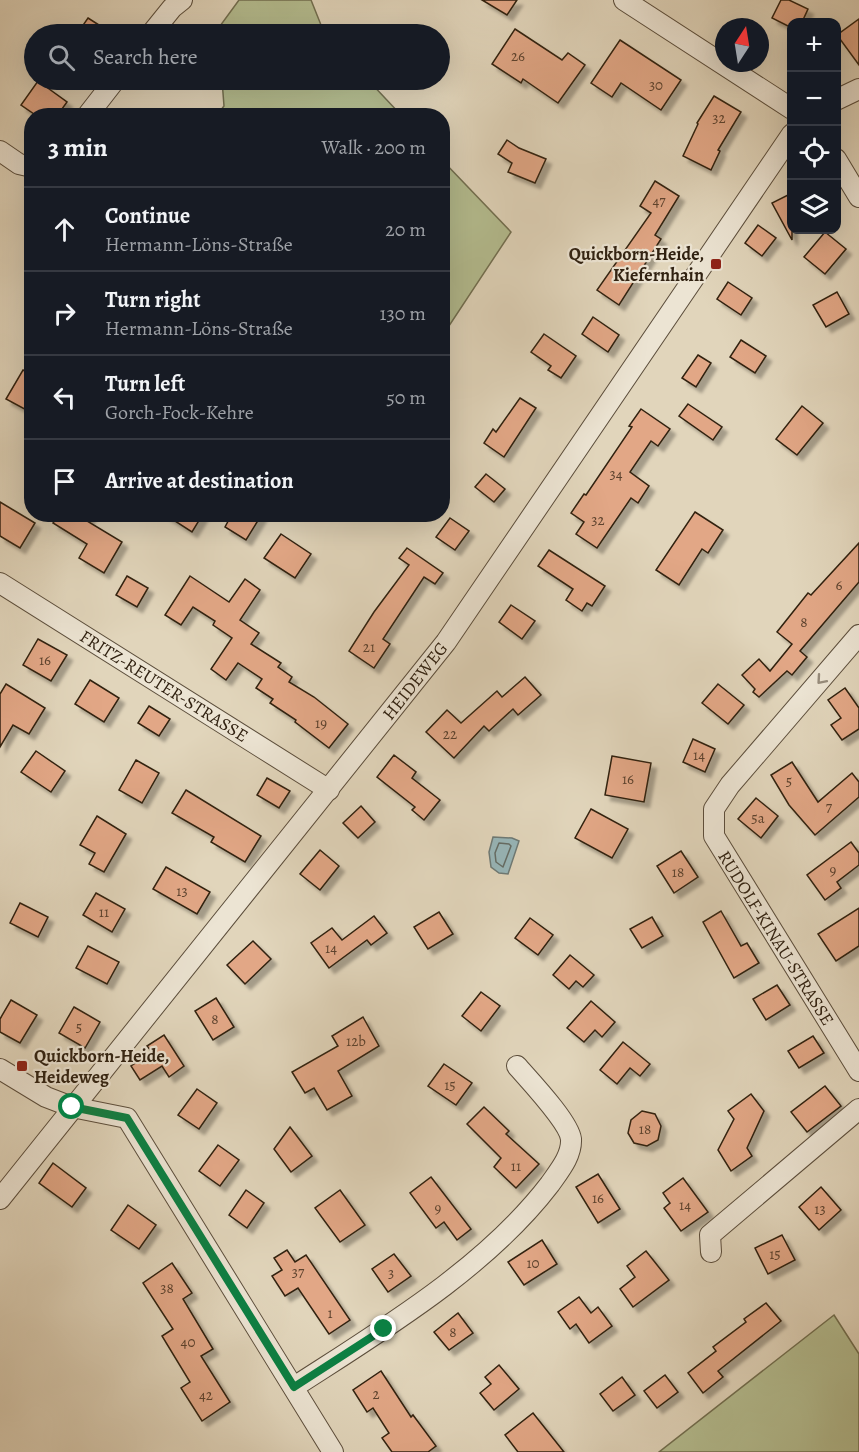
<!DOCTYPE html>
<html lang="en">
<head>
<meta charset="utf-8">
<style>
  :root { --surface:#171b24; --page:#242831; --text:#f1f3f6; --muted:#9ea1a6; --line:#363941 }
  body { margin:0; font-family:Alegreya,serif; background:var(--page); color:var(--text) }
  .controls { position:absolute; right:18px; top:18px; display:grid; overflow:hidden; border-radius:12px; box-shadow:0 6px 24px #0002 }
  .controls button { width:54px; height:54px; display:grid; place-items:center; padding:0; border:0; border-bottom:2px solid var(--line); background:var(--surface); color:var(--text); font:30px sans-serif }
  .compass { position:absolute; left:715px; top:18px; width:54px; height:54px; border-radius:50%; background:var(--surface); box-shadow:0 6px 24px #0002; rotate:12deg }
  .stop { position:absolute; width:18px; height:18px; margin:-14px; border:4px solid #0b8043; border-radius:50%; background:#fff }
  .stop.end { background:#0b8043; border-color:#fff; box-shadow:0 2px 6px #0008 }
  .list { margin:0; padding:0; list-style:none }
  h2 { display:flex; justify-content:space-between; align-items:center; height:78px; margin:0; padding:0 24px; font-size:26px }
  h2 small { font-size:20px; font-weight:400; color:var(--muted) }
  .list li { display:grid; grid-template-columns:39px 1fr auto; gap:18px; align-items:center; box-sizing:border-box; height:84px; padding:0 24px; border-top:2px solid var(--line) }
  .list b { display:block; font-size:22px; white-space:nowrap }
  .list p { margin:0; font-size:20px; white-space:nowrap; color:var(--muted) }
  .list em { font-size:20px; font-style:normal; color:var(--muted) }
  .icon { flex:none; width:33px; height:33px; fill:none; stroke:currentColor; stroke-width:2; stroke-linecap:round; stroke-linejoin:round }
  .map { position:relative; flex:none; width:859px; height:1452px; overflow:hidden }
  .search { position:absolute; background:var(--surface); box-shadow:0 6px 24px #0002; left:24px; top:24px; width:426px; height:66px; display:flex; align-items:center; gap:15px; box-sizing:border-box; padding:0 21px; border-radius:33px; color:var(--muted); font-size:22px }
  .panel { position:absolute; background:var(--surface); box-shadow:0 6px 24px #0002; left:24px; top:108px; width:426px; height:414px; border-radius:24px }
  .map>svg:first-child { display:block }
  .green { fill:#b4bd90; stroke:#726f50; stroke-width:1.5 }
  .water { fill:#97b6b9; stroke:#6e7a76; stroke-width:1.5 }
  .lines { fill:none; stroke-linecap:round; stroke-linejoin:round }
  .shore { stroke:#646c65; stroke-width:1.5 }
  .building { fill:#e2a786; stroke:#302111; stroke-width:1.5; filter:url(#shadow) }
  .street-casing { stroke:#5c4e3c; stroke-width:22 }
  .street { stroke:#ece4d3; stroke-width:20 }
  .oneway { stroke:#978c7c }
  .route { stroke:#0b8043; stroke-width:8 }
  .poi-dot { fill:#8f2418; stroke:#ece4d3; stroke-width:2 }
  .labels { text-anchor:middle; stroke-width:4.5; stroke-linejoin:round; paint-order:stroke }
  .number-label { font-size:15px; fill:#5c422e }
  .poi-label { font-size:18px; font-weight:bold; fill:#302111; stroke:#ece4d3; text-anchor:end }
  .street-label { font-size:18px; fill:#302111; stroke:#ece4d3 }
</style>
</head>
<body>
<div class="map">
<svg width="859" height="1452" viewBox="0 0 859 1452">
  <defs>
    <filter id="shadow"><feDropShadow dx="5.5" dy="5.5" stdDeviation="1.5" flood-color="#0004"/></filter>
  </defs>
  <rect width="100%" height="100%" fill="#e1d5bb"/>
  <filter id="stains"><feTurbulence type="fractalNoise" baseFrequency=".00333" numOctaves="4"/><feColorMatrix values="0 0 0 0 .2 0 0 0 0 .09 0 0 0 0 .02 0 0 0 .5 -.17"/></filter>
  <radialGradient id="worn" r=".72"><stop offset=".6" stop-color="#630" stop-opacity="0"/><stop offset="1" stop-color="#630" stop-opacity=".3"/></radialGradient>
  <g class="green">
    <path d="M239,0H311L323,30L326,34H219L220,26Z"/>
    <path d="M222,80H368L401,115H217L224,106Z"/>
    <path d="M443,161L511,232L443,335Z"/>
    <path d="M834,1315L859,1354V1452H659Z"/>
  </g>
  <path class="water" d="M493,837L512,838L519,841L508,874L499,873L491,867L489,852Z"/>
  <g class="lines">
    <path class="shore" d="M499,843L509,844L511,846L503,867L496,862L495,853Z"/>
  </g>
  <g class="building">
    <path d="M482,0H517L507,15Z"/>
    <path d="M781,0H789L808,9L802,22H792V28L772,18Z"/>
    <path d="M88,18L113,34H77Z"/>
    <path d="M859,19V65L837,35Z"/>
    <path d="M515,29L562,60L568,53L585,65L558,103L523,79L521,83L492,64Z"/>
    <path d="M620,40L681,80L661,110L621,83L612,97L591,83Z"/>
    <path d="M38,81L67,102L57,116H37L21,105Z"/>
    <path d="M714,96L741,112L718,150L720,151L711,170L683,156L698,124L697,123Z"/>
    <path d="M507,140L519,148L546,159L535,183L508,172L512,163L498,154Z"/>
    <path d="M655,181L679,196L655,235L661,239L619,305L597,290L651,213L640,206Z"/>
    <path d="M792,193V240L772,203Z"/>
    <path d="M758,225L776,238L762,256L745,243Z"/>
    <path d="M825,232L846,249L825,274L804,257Z"/>
    <path d="M728,282L752,298L741,315L717,299Z"/>
    <path d="M837,292L849,314L826,327L813,305Z"/>
    <path d="M593,317L619,335L608,352L582,334Z"/>
    <path d="M544,334L576,356L561,378L548,370L551,366L531,352Z"/>
    <path d="M741,340L766,356L755,373L730,357Z"/>
    <path d="M698,355L711,363L696,387L682,378Z"/>
    <path d="M23,370L32,375V413L6,399Z"/>
    <path d="M520,398L536,408L504,457L484,443L493,429L496,432Z"/>
    <path d="M688,404L722,427L713,440L679,416Z"/>
    <path d="M802,406L823,423L797,455L776,439Z"/>
    <path d="M641,409L670,429L658,446L651,441L630,472L649,486L638,503L631,498L597,548L576,534L584,522L571,513L584,494L586,495L632,427L629,426Z"/>
    <path d="M486,474L505,489L494,502L475,487Z"/>
    <path d="M0,502L35,523L20,548L0,536Z"/>
    <path d="M695,512L723,530L708,553L702,549L679,585L656,570Z"/>
    <path d="M59,514H91L87,521L122,542L104,573L79,558L87,544L53,523Z"/>
    <path d="M164,514H203L192,532Z"/>
    <path d="M232,514H262L246,540L225,527Z"/>
    <path d="M450,518L469,531L455,550L436,537Z"/>
    <path d="M281,534L311,554L295,578L264,558Z"/>
    <path d="M859,543V582L800,651L807,657L792,675L787,671L759,697L753,692L755,689L742,675L759,659L770,671L792,644L777,632L808,593L811,595Z"/>
    <path d="M407,548L443,573L435,584L424,577L383,639L390,644L374,668L349,651L374,612L409,565L399,558Z"/>
    <path d="M549,550L605,586L592,606L587,603L582,611L566,600L573,589L538,566Z"/>
    <path d="M127,576L148,588L137,607L116,595Z"/>
    <path d="M190,576L229,602L245,579L260,590L240,620L259,633L251,644L281,663L278,667L292,677L289,682L314,697L348,724L329,748L295,722L296,720L270,703L273,699L256,688L262,679L238,663L226,680L211,669L232,638L213,625L215,621L193,607L181,625L165,615Z"/>
    <path d="M511,605L535,621L522,639L499,622Z"/>
    <path d="M38,639L67,655L51,681L23,665Z"/>
    <path d="M525,677L541,695L518,715L513,709L489,731L484,726L454,758L426,732L447,710L461,723L497,691L502,697Z"/>
    <path d="M90,680L119,698L104,722L75,704Z"/>
    <path d="M6,684L45,708L29,734L13,725L0,747V694Z"/>
    <path d="M718,684L744,705L728,724L702,703Z"/>
    <path d="M845,688L859,708V729L842,740L831,725L841,718L828,700Z"/>
    <path d="M149,706L170,719L159,736L138,723Z"/>
    <path d="M693,739L715,749L705,772L683,762Z"/>
    <path d="M36,751L65,771L51,792L21,772Z"/>
    <path d="M394,755L416,772L412,778L440,800L424,820L412,810L415,807L377,777Z"/>
    <path d="M612,756L651,763L644,802L605,795Z"/>
    <path d="M136,760L159,773L142,803L119,790Z"/>
    <path d="M792,762L818,802L852,773L859,782V797L815,835L789,805L771,775Z"/>
    <path d="M267,778L290,791L279,808L257,795Z"/>
    <path d="M186,790L261,836L245,862L211,842L214,837L172,813Z"/>
    <path d="M756,798L778,816L761,838L738,819Z"/>
    <path d="M361,806L375,822L358,838L343,823Z"/>
    <path d="M591,809L628,829L612,858L575,838Z"/>
    <path d="M97,816L126,834L104,872L89,864L95,853L80,845Z"/>
    <path d="M851,842L859,853V865L837,882L841,888L825,900L807,875Z"/>
    <path d="M320,850L339,866L320,890L300,874Z"/>
    <path d="M681,851L698,877L674,893L657,866Z"/>
    <path d="M166,867L210,892L197,914L153,889Z"/>
    <path d="M96,893L125,909L112,932L83,915Z"/>
    <path d="M20,903L48,917L38,937L10,923Z"/>
    <path d="M859,908V946L836,961L818,934Z"/>
    <path d="M721,911L741,946L747,943L759,963L734,978L703,922Z"/>
    <path d="M439,912L453,934L428,949L414,927Z"/>
    <path d="M374,916L387,933L371,945L367,940L329,968L311,943L332,928L342,940Z"/>
    <path d="M652,917L663,936L642,948L630,929Z"/>
    <path d="M530,918L553,935L538,955L515,938Z"/>
    <path d="M253,941L271,959L245,984L227,965Z"/>
    <path d="M88,946L119,962L107,984L76,968Z"/>
    <path d="M570,955L594,975L583,987L576,981L569,989L553,975Z"/>
    <path d="M777,985L790,1005L766,1020L753,999Z"/>
    <path d="M481,992L500,1006L481,1031L462,1016Z"/>
    <path d="M216,998L234,1027L213,1040L195,1011Z"/>
    <path d="M11,1000L37,1015L20,1043L0,1032V1019Z"/>
    <path d="M591,1001L615,1022L602,1037L595,1030L584,1042L567,1028Z"/>
    <path d="M74,1007L100,1022L85,1048L59,1033Z"/>
    <path d="M363,1017L379,1046L338,1071L352,1096L327,1110L314,1088L305,1093L292,1072L338,1046L332,1036Z"/>
    <path d="M164,1035L184,1066L169,1077L162,1066L140,1080L131,1066L152,1052L147,1046Z"/>
    <path d="M813,1036L824,1053L799,1068L788,1051Z"/>
    <path d="M623,1042L650,1064L640,1076L630,1068L617,1084L600,1070Z"/>
    <path d="M444,1064L472,1083L456,1105L428,1086Z"/>
    <path d="M825,1086L841,1106L807,1132L791,1112Z"/>
    <path d="M197,1089L217,1103L199,1129L178,1115Z"/>
    <path d="M751,1094L764,1111L747,1148L752,1156L731,1171L718,1150L734,1119L728,1111Z"/>
    <path d="M484,1107L509,1131L506,1134L539,1164L516,1188L494,1167L501,1158L467,1124Z"/>
    <path d="M642,1111L655,1114L661,1126L658,1140L647,1146L634,1143L628,1133L631,1120Z"/>
    <path d="M290,1127L312,1156L291,1172L274,1149Z"/>
    <path d="M218,1145L239,1160L220,1186L199,1171Z"/>
    <path d="M53,1163L86,1188L72,1207L39,1183Z"/>
    <path d="M598,1174L620,1209L598,1223L576,1187Z"/>
    <path d="M431,1177L471,1229L457,1240L444,1222L436,1228L410,1193Z"/>
    <path d="M683,1178L708,1212L681,1231L664,1208L670,1203L663,1193Z"/>
    <path d="M821,1187L841,1210L819,1230L799,1207Z"/>
    <path d="M246,1190L264,1203L247,1228L229,1215Z"/>
    <path d="M340,1190L365,1225L340,1242L315,1208Z"/>
    <path d="M128,1205L156,1225L139,1249L111,1230Z"/>
    <path d="M782,1235L795,1260L768,1274L755,1248Z"/>
    <path d="M542,1240L557,1264L524,1285L508,1262Z"/>
    <path d="M287,1250L295,1262L306,1255L350,1320L329,1334L298,1288L285,1296L272,1276L282,1270L274,1258Z"/>
    <path d="M646,1251L669,1280L633,1307L620,1289L635,1277L627,1266Z"/>
    <path d="M394,1254L411,1276L388,1292L372,1269Z"/>
    <path d="M172,1263L192,1293L183,1299L213,1349L201,1356L230,1402L202,1421L181,1388L190,1382L162,1336L173,1329L143,1283Z"/>
    <path d="M579,1297L591,1313L598,1307L612,1326L589,1343L576,1324L570,1329L558,1312Z"/>
    <path d="M766,1303L781,1321L718,1371L723,1377L703,1393L688,1373L716,1351L713,1347L746,1322L744,1319Z"/>
    <path d="M458,1313L473,1333L449,1350L434,1332Z"/>
    <path d="M499,1365L519,1389L494,1410L480,1393L491,1384L485,1377Z"/>
    <path d="M381,1371L411,1417L413,1415L436,1446L428,1452H392L382,1438L389,1433L373,1408L367,1412L353,1390Z"/>
    <path d="M665,1375L678,1392L657,1408L644,1391Z"/>
    <path d="M622,1377L635,1395L613,1411L600,1394Z"/>
    <path d="M533,1413L564,1452H518L505,1435Z"/>
  </g>
  <g class="lines">
    <defs>
      <g id="street">
        <path d="M624,0L792,109"/>
        <path d="M151,34L172,8L182,0"/>
        <path d="M836,100L859,89"/>
        <path d="M87,116L115,80"/>
        <path d="M0,151L19,164L32,167"/>
        <path d="M836,159L859,197"/>
        <path d="M0,583L329,790"/>
        <path d="M859,635L730,785L714,809V836L859,1071"/>
        <path d="M0,1069L46,1097L72,1107L127,1118L333,1452"/>
        <path d="M0,1199L446,642L792,134"/>
        <path d="M711,1252L710,1235L859,1109"/>
        <path d="M294,1387C382,1330 486,1268 550,1184C559,1171 572,1156 571,1139C569,1122 530,1081 517,1066"/>
      </g>
    </defs>
    <use href="#street" class="street-casing"/>
    <use href="#street" class="street"/>
  </g>
  <defs><path id="oneway-chevron" d="M-2-3.5L2.5 0L-2 3.5" fill="none" stroke-width="1.6" stroke-linecap="round" stroke-linejoin="round" transform="scale(1.5)"/></defs>
  <use class="oneway" href="#oneway-chevron" transform="translate(821 680) rotate(131)"/>
  <g class="lines">
    <path class="route" d="M72,1107L127,1118L294,1387L384,1329"/>
  </g>
  <g class="poi-dot">
    <rect x="710" y="258" width="12" height="12" rx="3"/>
    <rect x="16" y="1060" width="12" height="12" rx="3"/>
  </g>
  <g class="labels">
    <g class="number-label">
      <text x="518" y="61">26</text>
      <text x="656" y="90">30</text>
      <text x="719" y="123">32</text>
      <text x="659" y="206">47</text>
      <text x="616" y="479">34</text>
      <text x="598" y="525">32</text>
      <text x="839" y="590">6</text>
      <text x="804" y="627">8</text>
      <text x="369" y="652">21</text>
      <text x="45" y="665">16</text>
      <text x="321" y="728">19</text>
      <text x="450" y="739">22</text>
      <text x="699" y="760">14</text>
      <text x="628" y="784">16</text>
      <text x="789" y="786">5</text>
      <text x="829" y="812">7</text>
      <text x="758" y="823">5a</text>
      <text x="833" y="875">9</text>
      <text x="678" y="877">18</text>
      <text x="182" y="896">13</text>
      <text x="104" y="917">11</text>
      <text x="331" y="953">14</text>
      <text x="215" y="1024">8</text>
      <text x="79" y="1032">5</text>
      <text x="356" y="1046">12b</text>
      <text x="450" y="1090">15</text>
      <text x="645" y="1134">18</text>
      <text x="516" y="1171">11</text>
      <text x="598" y="1203">16</text>
      <text x="685" y="1210">14</text>
      <text x="438" y="1213">9</text>
      <text x="820" y="1214">13</text>
      <text x="775" y="1259">15</text>
      <text x="533" y="1268">10</text>
      <text x="298" y="1277">37</text>
      <text x="391" y="1278">3</text>
      <text x="167" y="1293">38</text>
      <text x="330" y="1318">1</text>
      <text x="453" y="1337">8</text>
      <text x="188" y="1347">40</text>
      <text x="376" y="1399">2</text>
      <text x="206" y="1400">42</text>
    </g>
    <g class="poi-label">
      <text x="704" y="260">Quickborn-Heide,<tspan x="704" dy="21">Kiefernhain</tspan></text>
      <text x="34" y="1062" text-anchor="start">Quickborn-Heide,<tspan x="34" dy="21">Heideweg</tspan></text>
    </g>
    <g class="street-label">
      <text transform="translate(415 681) rotate(-52)" y="6">HEIDEWEG</text>
      <text transform="translate(164 686) rotate(32)" y="6">FRITZ-REUTER-STRASSE</text>
      <text transform="translate(776 938) rotate(58)" y="6">RUDOLF-KINAU-STRASSE</text>
    </g>
  </g>
  <rect width="100%" height="100%" filter="url(#stains)"/>
  <rect width="100%" height="100%" fill="url(#worn)"/>
</svg>
<div class="controls">
<button>+</button>
<button>−</button>
<button><svg class="icon" aria-label="locate" viewBox="0 0 24 24"><circle cx="12" cy="12" r="6"/><path d="M12 2v4M12 18v4M2 12h4M18 12h4"/></svg></button>
<button><svg class="icon" aria-label="layers" viewBox="0 0 24 24"><path d="M12 4l9 5-9 5-9-5zM3 14l9 5 9-5"/></svg></button>
</div>
<svg class="compass" viewBox="-18 -18 36 36"><path d="M0-13l5 13h-10z" fill="#e53935"/><path d="M0 13l5-13h-10z" fill="#9ea1a6"/></svg>
<div class="stop" style="left:72px;top:1107px"></div>
<div class="stop end" style="left:384px;top:1329px"></div>
<div class="search"><svg class="icon" aria-label="search" viewBox="0 0 24 24"><circle cx="10" cy="10" r="6"/><path d="M15 15l6 6"/></svg>Search here</div>
<section class="panel">
<h2>3 min<small>Walk · 200 m</small></h2>
<ul class="list">
<li><svg class="icon" aria-label="ahead" viewBox="0 0 24 24"><path d="M12 20V5M6 11l6-6 6 6"/></svg><div><b>Continue</b><p>Hermann-Löns-Straße</p></div><em>20 m</em></li>
<li><svg class="icon" aria-label="right" viewBox="0 0 24 24"><path d="M7 20v-9h11M14 6l5 5-5 5"/></svg><div><b>Turn right</b><p>Hermann-Löns-Straße</p></div><em>130 m</em></li>
<li><svg class="icon" aria-label="left" viewBox="0 0 24 24"><path d="M17 20v-9H6M10 6l-5 5 5 5"/></svg><div><b>Turn left</b><p>Gorch-Fock-Kehre</p></div><em>50 m</em></li>
<li><svg class="icon" aria-label="arrive" viewBox="0 0 24 24"><path d="M6 21V4h12l-3 4 3 4H6"/></svg><div><b>Arrive at destination</b></div></li>
</ul>
</section>
</div>
</body>
</html>
